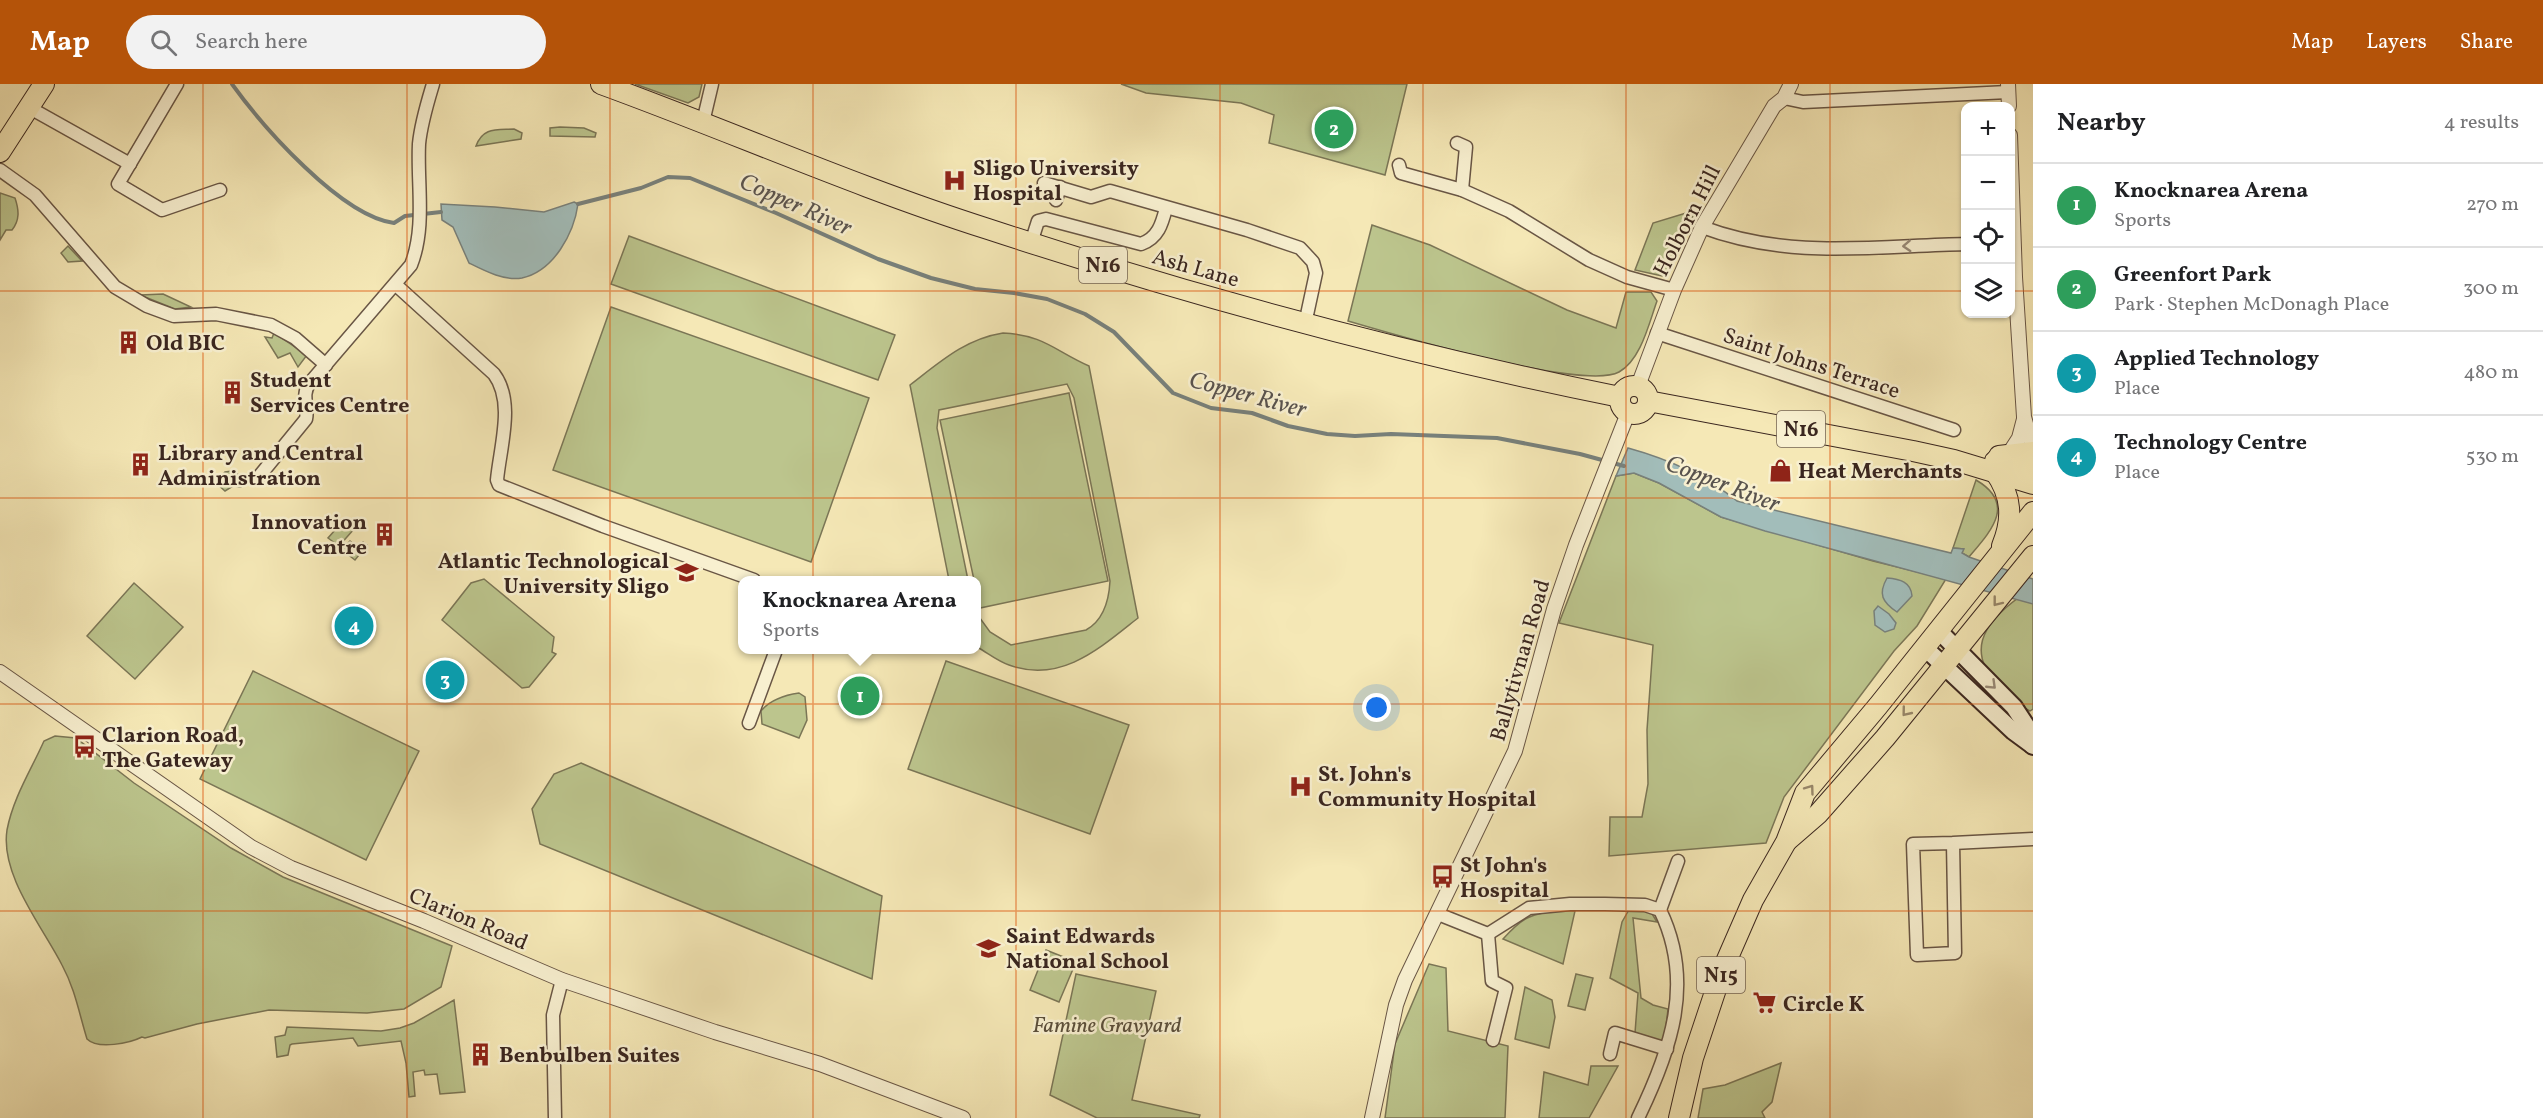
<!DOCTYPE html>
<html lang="en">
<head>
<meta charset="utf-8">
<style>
  :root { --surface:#fff; --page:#f2f2f2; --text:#202124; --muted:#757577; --line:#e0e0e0; --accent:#b45309 }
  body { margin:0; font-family:Vollkorn,serif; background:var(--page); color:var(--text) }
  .controls { position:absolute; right:18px; top:18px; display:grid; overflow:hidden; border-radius:12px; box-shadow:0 2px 4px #0004 }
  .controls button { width:54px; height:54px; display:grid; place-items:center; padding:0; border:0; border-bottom:2px solid var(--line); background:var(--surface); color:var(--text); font:30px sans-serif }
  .you { position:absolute; left:1377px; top:624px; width:21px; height:21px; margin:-15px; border:4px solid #fff; border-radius:50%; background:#1a73e8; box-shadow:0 0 0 9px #1a73e833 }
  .badge { display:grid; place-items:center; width:39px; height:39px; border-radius:50%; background:var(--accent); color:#fff; font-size:20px; font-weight:700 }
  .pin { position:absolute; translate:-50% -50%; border:3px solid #fff; box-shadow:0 2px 6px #0006 }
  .popup { position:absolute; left:738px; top:492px; width:243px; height:78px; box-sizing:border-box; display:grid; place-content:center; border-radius:12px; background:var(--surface); filter:drop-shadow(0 2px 4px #0005); font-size:20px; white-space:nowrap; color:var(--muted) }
  .popup b { font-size:22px; color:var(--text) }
  .popup::after { content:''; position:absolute; left:50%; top:100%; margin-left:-12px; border:12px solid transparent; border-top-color:var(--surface) }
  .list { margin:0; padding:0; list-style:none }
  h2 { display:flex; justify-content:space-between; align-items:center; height:78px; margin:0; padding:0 24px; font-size:26px }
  h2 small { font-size:20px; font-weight:400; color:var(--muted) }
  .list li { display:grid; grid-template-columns:39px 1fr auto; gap:18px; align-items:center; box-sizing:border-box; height:84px; padding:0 24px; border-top:2px solid var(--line) }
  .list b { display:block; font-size:22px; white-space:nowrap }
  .list p { margin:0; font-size:20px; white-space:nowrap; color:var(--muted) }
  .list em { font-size:20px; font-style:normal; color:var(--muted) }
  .icon { flex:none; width:33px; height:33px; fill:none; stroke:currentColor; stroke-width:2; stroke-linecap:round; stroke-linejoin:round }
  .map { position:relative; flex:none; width:2033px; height:1034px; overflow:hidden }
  header { display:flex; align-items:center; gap:36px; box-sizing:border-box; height:84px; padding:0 30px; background:var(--accent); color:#fff }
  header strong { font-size:28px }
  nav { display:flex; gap:33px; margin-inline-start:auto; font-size:21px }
  .search { width:420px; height:54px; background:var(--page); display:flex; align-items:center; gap:15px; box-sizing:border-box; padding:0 21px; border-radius:33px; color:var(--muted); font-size:22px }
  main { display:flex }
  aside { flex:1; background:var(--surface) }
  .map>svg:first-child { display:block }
  .green { fill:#bcc58d; stroke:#7b7656; stroke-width:1.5 }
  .water { fill:#a2bdba; stroke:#78817c; stroke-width:1.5 }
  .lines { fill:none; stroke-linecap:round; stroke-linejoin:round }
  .stream { stroke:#78817c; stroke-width:4 }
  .minor-casing { stroke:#695645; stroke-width:15 }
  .tertiary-casing { stroke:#695645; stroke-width:16 }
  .secondary-casing { stroke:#3a261f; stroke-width:20 }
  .trunk-casing { stroke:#3a261f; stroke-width:22 }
  .minor { stroke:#f8f0d0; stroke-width:12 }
  .tertiary { stroke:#f8f0d0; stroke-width:14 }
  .secondary { stroke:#f8f0d0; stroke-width:16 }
  .trunk { stroke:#f5e8b6; stroke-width:20 }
  .oneway { stroke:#998b78 }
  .oneway2 { stroke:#98876a }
  .grid { fill:none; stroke:#df560d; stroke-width:1.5; stroke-opacity:0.55 }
  .labels { text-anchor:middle; stroke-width:5; stroke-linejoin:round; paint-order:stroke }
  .shield { fill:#f8f0d0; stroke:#736354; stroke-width:1.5 }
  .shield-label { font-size:21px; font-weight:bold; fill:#3a261f }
  .poi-label { font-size:22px; font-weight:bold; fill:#3a261f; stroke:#f8f0d0; text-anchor:start }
  .street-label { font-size:22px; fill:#3a261f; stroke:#f8f0d0 }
  .park-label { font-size:22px; font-style:italic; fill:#5a4e3a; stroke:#f8f0d0 }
  .water-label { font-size:24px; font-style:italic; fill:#59534e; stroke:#f8f0d0 }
</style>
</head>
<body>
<header>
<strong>Map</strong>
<div class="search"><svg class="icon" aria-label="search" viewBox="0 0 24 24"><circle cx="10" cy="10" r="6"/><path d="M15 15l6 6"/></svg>Search here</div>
<nav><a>Map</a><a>Layers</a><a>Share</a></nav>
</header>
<main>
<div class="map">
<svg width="2033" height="1034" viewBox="0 0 2033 1034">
  <rect width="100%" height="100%" fill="#f5e8b6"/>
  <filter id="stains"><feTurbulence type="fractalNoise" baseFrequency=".00333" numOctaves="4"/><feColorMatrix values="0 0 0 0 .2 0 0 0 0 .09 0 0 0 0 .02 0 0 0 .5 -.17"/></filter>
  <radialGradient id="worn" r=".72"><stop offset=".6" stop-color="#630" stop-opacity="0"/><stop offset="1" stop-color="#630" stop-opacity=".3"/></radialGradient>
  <g class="green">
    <path d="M635,0H702L699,13L688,19Z"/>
    <path d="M1121,0H1407L1385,91L1269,59L1274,31L1241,19L1146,9Z"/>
    <path d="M560,43L584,44L596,49L595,53L550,52V44Z"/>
    <path d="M514,45L522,49L521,55L476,62C483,43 496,46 514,45Z"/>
    <path d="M0,109L15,114C19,126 20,136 12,146H6L0,156Z"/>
    <path d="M1696,126L1668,186L1662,192L1635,186L1653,139Z"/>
    <path d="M1372,141L1430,161L1567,226L1616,244L1626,208H1651L1657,217C1649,239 1641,276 1619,288C1585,307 1392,250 1348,237Z"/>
    <path d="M629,152L895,251L878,296L611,200Z"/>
    <path d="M68,162L82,177L68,178L61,169Z"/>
    <path d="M163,210L191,223L175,225L140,211Z"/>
    <path d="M611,223L869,314L811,478L553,386Z"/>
    <path d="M274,249L307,271L298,283L290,269L278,274L265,253L272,254Z"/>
    <path d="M1003,249C1044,251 1055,267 1089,282L1138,534C1100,564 1061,600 1009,581C997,577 988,569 977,563V530L990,548L1011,561L1086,546C1104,536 1109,516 1110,497L1074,314L1067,300L939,326L937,344L968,496H949L910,301C940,278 965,255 1003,249Z"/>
    <path d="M1069,309L1108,497L980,524L977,496H974L940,336Z"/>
    <path d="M232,387L244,394L245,398L241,403L233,402L225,407L216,399L225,388Z"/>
    <path d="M1634,389L1659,399L1721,433L1873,477L1946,495L1917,542L1894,567L1784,713L1766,759L1609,772L1610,733H1642L1648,700L1647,646L1653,561L1559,539L1616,392Z"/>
    <path d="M1976,396C2017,420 1991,447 1969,473L1962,469L1963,465L1953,464Z"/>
    <path d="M344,436L354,445L339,462L328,454Z"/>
    <path d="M350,457L358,464L363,458L367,461L355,476L342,466Z"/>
    <path d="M484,495L554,553L552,568L556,570L529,603L522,604L442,536L471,499Z"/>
    <path d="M134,499L183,543L135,595L87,552Z"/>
    <path d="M2033,503V625L2030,627C2017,621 2008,611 1998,601C1958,559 1997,528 2033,503Z"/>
    <path d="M946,577L1129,641L1090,750L908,685Z"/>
    <path d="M253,587L419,667L366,776L200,695Z"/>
    <path d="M799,609L805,613L807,636L799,654L762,640L761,627C770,616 785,611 799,609Z"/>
    <path d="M55,652L76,654L134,699L231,764L283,793L452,862L441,903L404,925L367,929L269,926L197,940L145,954L142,953C130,959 98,966 87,955C79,929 75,905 62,881C42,842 0,791 7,746C13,714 31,686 44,657Z"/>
    <path d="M581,679L882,812L872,895L540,760L532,725L554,690Z"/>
    <path d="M1630,824L1651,828L1657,838L1633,834L1641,914L1653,921L1668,925L1665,952L1661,957H1653L1635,949L1638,909L1610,894L1622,838Z"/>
    <path d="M1560,826L1575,827L1563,880L1503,855C1523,833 1530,830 1560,826Z"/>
    <path d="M1046,866L1076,878L1059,918L1030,906Z"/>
    <path d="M1429,880L1446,884L1448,947L1508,962L1505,1034H1385L1395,960Z"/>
    <path d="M1076,890L1156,907L1132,1016L1200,1031L1199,1034H1097L1050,1011Z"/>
    <path d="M1576,890L1593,894L1585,926L1568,922Z"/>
    <path d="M1525,903L1552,916L1555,933L1549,964L1515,955Z"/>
    <path d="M454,916L465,1008L440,1010L437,990L425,991L424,986L413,988L415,1012L409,1013L406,979L401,957L358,962L353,954L292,960L290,961L288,971L277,973L275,953L285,951L287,943L381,947L400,944L414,939Z"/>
    <path d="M1781,979L1772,1018L1762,1028L1765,1034H1698L1703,1005L1725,1001Z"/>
    <path d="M1591,982H1618L1589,1034H1539L1544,988L1588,1001Z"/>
  </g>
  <g class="water">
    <path d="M574,118L578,120C574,149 554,187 522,194C504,197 485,187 469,179L453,143L442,136L441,120L495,123L544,128Z"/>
    <path d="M1628,364C1668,375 1705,391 1737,417L1951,469L1953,464L1964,465L1962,469L1969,473L2033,495V520L1765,447L1721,433L1659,399L1634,389L1616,392Z"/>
    <path d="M1887,494C1900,495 1911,498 1912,512L1897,528C1882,518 1878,510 1887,494Z"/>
    <path d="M1878,522L1889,530L1896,539L1894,545L1885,548L1875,541L1874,527Z"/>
  </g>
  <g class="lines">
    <g class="stream">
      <path d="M232,0C263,43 341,132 394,139L405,132L441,128"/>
      <path d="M578,120L641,104L668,93L690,94L776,129L878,175L931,194L975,205L1014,209L1047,215L1085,230L1114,248L1173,309L1211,324L1252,329L1288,342L1327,350L1355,352L1391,350L1497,354L1580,370L1624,382"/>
    </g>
    <defs>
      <g id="minor">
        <path d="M177,0L118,100L162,126L220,106"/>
        <path d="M1784,14L1803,18L2008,8"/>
        <path d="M30,24L130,80"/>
        <path d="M703,38L712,0"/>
        <path d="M1457,59L1466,63L1462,106"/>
        <path d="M1399,81L1401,89L1462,106L1509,127L1589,176L1627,193L1674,206"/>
        <path d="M0,86L35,111L115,203L147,222L174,232L216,230L271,241L295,254L326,281"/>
        <path d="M1044,99L1091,113L1110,107L1247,146L1300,164L1313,178L1316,189L1305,240"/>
        <path d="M1056,116L1060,103"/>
        <path d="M1702,143C1790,176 1874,162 1966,160"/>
        <path d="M1031,159L1038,137L1046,135L1141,160C1158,154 1162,140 1166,124"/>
        <path d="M396,201L494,290C515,318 500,363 497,396L499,401L603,442L754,496"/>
        <path d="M1657,249L1954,346"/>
        <path d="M257,395L306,335C309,322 301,312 309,300L411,181C426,143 417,100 419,60C421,39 427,20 433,0"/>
        <path d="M749,639L776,566"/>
        <path d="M1953,759L1913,760L1917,871L1955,869L1953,759L2033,755"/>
        <path d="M1660,826L1678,777"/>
        <path d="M1438,830L1488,850L1529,824L1570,820H1605L1645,821L1660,826C1695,898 1671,966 1638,1034"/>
        <path d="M1488,850L1492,897L1506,904L1493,956"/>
        <path d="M1610,970L1615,949L1667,965"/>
        <path d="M555,1034L553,931L562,896"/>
      </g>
      <g id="tertiary">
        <path d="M2008,0L2009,22"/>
        <path d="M2010,51L2015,193L2024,333L2033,364"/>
        <path d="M1638,302L1674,206L1702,143L1774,22L1784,14L1791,0"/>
        <path d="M2008,371L2019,354L2024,335"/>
        <path d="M0,588L251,763L291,784L424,837L562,896L715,948L820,980L963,1034"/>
        <path d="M1372,1034L1396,921L1405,896L1515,667L1554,525L1576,461L1628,329"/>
      </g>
      <g id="secondary">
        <path d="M1939,547L2014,623L2029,646L2033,662"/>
        <path d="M1925,564L2013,647L2032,661"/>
      </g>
      <g id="trunk">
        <path d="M601,0C730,47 856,103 988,145C1195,213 1406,270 1620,313"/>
        <path d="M0,68L44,0"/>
        <circle cx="1634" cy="316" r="14"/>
        <path d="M1648,317L1913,367L1954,376L2033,400"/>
        <path d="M1999,372L2033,368"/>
        <path d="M1995,377L2033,384"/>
        <path d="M1995,388C2012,412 2013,435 2002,462"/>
        <path d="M1788,756L1818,730L1885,654L2033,472"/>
        <path d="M1679,1034L1693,974L1722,887L1753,816L1786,758L1805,709L1878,622L2033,428"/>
      </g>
    </defs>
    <use href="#minor" class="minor-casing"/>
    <use href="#tertiary" class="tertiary-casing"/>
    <use href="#secondary" class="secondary-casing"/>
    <use href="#trunk" class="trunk-casing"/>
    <use href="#minor" class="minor"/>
    <use href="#tertiary" class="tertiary"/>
    <use href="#secondary" class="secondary"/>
    <use href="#trunk" class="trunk"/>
  </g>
  <defs><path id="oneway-chevron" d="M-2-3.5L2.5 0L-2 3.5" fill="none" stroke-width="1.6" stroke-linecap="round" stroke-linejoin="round" transform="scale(1.5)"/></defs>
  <g class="oneway">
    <use href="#oneway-chevron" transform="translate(1907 162) rotate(177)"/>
    <use href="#oneway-chevron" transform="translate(1992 601) rotate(44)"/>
  </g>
  <g class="oneway2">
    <use href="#oneway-chevron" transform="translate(1997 518) rotate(128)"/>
    <use href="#oneway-chevron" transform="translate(1906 628) rotate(129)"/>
    <use href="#oneway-chevron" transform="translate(1810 705) rotate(-54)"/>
  </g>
  <path class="grid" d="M203,0V1034M407,0V1034M610,0V1034M813,0V1034M1016,0V1034M1220,0V1034M1423,0V1034M1626,0V1034M1830,0V1034M0,207H1966M2010,207H2033M0,414H2033M0,620H2033M0,827H2033"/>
  <defs>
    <symbol id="hospital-bare" viewBox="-9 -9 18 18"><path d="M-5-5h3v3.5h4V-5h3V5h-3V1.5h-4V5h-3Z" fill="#8f2418" stroke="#f8f0d0" stroke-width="2.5" paint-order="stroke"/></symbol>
    <symbol id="building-bare" viewBox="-9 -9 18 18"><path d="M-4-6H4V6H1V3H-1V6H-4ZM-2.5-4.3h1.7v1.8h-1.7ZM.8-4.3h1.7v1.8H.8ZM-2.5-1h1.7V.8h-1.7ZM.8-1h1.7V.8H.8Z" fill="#8f2418" stroke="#f8f0d0" stroke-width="2.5" paint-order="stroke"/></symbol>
    <symbol id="shop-bare" viewBox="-9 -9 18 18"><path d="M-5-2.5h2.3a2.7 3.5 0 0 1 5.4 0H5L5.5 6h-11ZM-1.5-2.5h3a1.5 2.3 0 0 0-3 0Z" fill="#8f2418" stroke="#f8f0d0" stroke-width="2.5" paint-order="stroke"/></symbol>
    <symbol id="university-bare" viewBox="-9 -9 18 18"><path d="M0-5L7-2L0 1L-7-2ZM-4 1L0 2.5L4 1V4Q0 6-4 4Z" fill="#8f2418" stroke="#f8f0d0" stroke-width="2.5" paint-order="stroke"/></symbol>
    <symbol id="bus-bare" viewBox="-9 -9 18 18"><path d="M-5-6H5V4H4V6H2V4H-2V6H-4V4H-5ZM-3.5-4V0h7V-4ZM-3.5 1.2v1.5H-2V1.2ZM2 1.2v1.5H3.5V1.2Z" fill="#8f2418" stroke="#f8f0d0" stroke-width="2.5" paint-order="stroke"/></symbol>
    <symbol id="school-bare" viewBox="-9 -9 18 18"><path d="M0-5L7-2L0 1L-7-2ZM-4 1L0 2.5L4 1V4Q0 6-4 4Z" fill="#8f2418" stroke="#f8f0d0" stroke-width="2.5" paint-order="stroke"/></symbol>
    <symbol id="supermarket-bare" viewBox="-9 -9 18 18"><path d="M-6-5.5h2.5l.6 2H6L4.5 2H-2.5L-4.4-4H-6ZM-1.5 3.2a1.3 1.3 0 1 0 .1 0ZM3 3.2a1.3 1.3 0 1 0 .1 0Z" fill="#8f2418" stroke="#f8f0d0" stroke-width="2.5" paint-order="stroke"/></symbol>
  </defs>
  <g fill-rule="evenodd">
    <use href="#hospital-bare" x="938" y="80" width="33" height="33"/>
    <use href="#building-bare" x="112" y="242" width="33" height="33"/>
    <use href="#building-bare" x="216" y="292" width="33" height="33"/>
    <use href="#building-bare" x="124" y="364" width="33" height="33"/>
    <use href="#shop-bare" x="1764" y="370" width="33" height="33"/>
    <use href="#building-bare" x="368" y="434" width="33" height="33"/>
    <use href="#university-bare" x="670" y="472" width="33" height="33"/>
    <use href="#bus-bare" x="68" y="646" width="33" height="33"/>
    <use href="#hospital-bare" x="1284" y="686" width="33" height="33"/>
    <use href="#bus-bare" x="1426" y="776" width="33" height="33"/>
    <use href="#school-bare" x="972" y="848" width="33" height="33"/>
    <use href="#supermarket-bare" x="1748" y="902" width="33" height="33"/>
    <use href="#building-bare" x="464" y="954" width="33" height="33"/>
  </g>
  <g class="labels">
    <g class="shield">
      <rect x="1079" y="163" width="48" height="36" rx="4.5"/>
      <rect x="1777" y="327" width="48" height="36" rx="4.5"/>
      <rect x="1697" y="873" width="48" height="36" rx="4.5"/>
    </g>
    <g class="shield-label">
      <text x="1103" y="188">N16</text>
      <text x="1801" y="352">N16</text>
      <text x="1721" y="898">N15</text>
    </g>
    <g class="poi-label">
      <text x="973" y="91">Sligo University<tspan x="973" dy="25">Hospital</tspan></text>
      <text x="146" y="266">Old BIC</text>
      <text x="250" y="303">Student<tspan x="250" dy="25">Services Centre</tspan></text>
      <text x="158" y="376">Library and Central<tspan x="158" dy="25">Administration</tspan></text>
      <text x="1798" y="394">Heat Merchants</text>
      <text x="367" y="445" text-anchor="end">Innovation<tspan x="367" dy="25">Centre</tspan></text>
      <text x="669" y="484" text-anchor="end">Atlantic Technological<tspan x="669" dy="25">University Sligo</tspan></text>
      <text x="102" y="658">Clarion Road,<tspan x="102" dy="25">The Gateway</tspan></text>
      <text x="1318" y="697">St. John's<tspan x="1318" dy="25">Community Hospital</tspan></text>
      <text x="1460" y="788">St John's<tspan x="1460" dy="25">Hospital</tspan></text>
      <text x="1006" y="859">Saint Edwards<tspan x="1006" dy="25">National School</tspan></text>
      <text x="1783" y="927">Circle K</text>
      <text x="499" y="978">Benbulben Suites</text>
    </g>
    <g class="street-label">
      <text transform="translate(1686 136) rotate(-63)" y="8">Holborn Hill</text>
      <text transform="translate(1196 183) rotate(16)" y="8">Ash Lane</text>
      <text transform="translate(1812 278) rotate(18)" y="8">Saint Johns Terrace</text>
      <text transform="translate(1519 576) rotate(-74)" y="8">Ballytivnan Road</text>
      <text transform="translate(469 834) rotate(23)" y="8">Clarion Road</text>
    </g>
    <g class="park-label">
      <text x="1107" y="948">Famine Gravyard</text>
    </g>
    <g class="water-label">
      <text transform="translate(796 120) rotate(24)" y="8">Copper River</text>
      <text transform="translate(1248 310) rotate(15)" y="8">Copper River</text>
      <text transform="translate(1723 399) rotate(21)" y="8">Copper River</text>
    </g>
  </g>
  <rect width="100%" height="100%" filter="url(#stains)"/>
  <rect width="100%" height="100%" fill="url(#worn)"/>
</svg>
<div class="controls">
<button>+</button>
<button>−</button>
<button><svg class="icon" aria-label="locate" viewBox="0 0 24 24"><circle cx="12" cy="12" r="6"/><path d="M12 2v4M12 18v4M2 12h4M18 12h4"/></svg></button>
<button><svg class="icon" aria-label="layers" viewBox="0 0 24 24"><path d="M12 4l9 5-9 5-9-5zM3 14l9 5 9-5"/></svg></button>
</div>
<div class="you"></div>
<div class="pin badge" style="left:860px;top:612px;background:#2e9e5b">1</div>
<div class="popup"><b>Knocknarea Arena</b>Sports</div>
<div class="pin badge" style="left:1334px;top:45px;background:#2e9e5b">2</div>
<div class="pin badge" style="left:445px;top:596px;background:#0f9aa8">3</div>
<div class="pin badge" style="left:354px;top:542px;background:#0f9aa8">4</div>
</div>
<aside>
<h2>Nearby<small>4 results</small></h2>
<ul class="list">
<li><span class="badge" style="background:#2e9e5b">1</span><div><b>Knocknarea Arena</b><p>Sports</p></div><em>270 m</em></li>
<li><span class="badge" style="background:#2e9e5b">2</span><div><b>Greenfort Park</b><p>Park · Stephen McDonagh Place</p></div><em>300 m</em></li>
<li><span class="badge" style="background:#0f9aa8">3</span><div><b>Applied Technology</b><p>Place</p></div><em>480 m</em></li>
<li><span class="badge" style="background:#0f9aa8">4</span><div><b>Technology Centre</b><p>Place</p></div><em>530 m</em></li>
</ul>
</aside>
</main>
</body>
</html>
